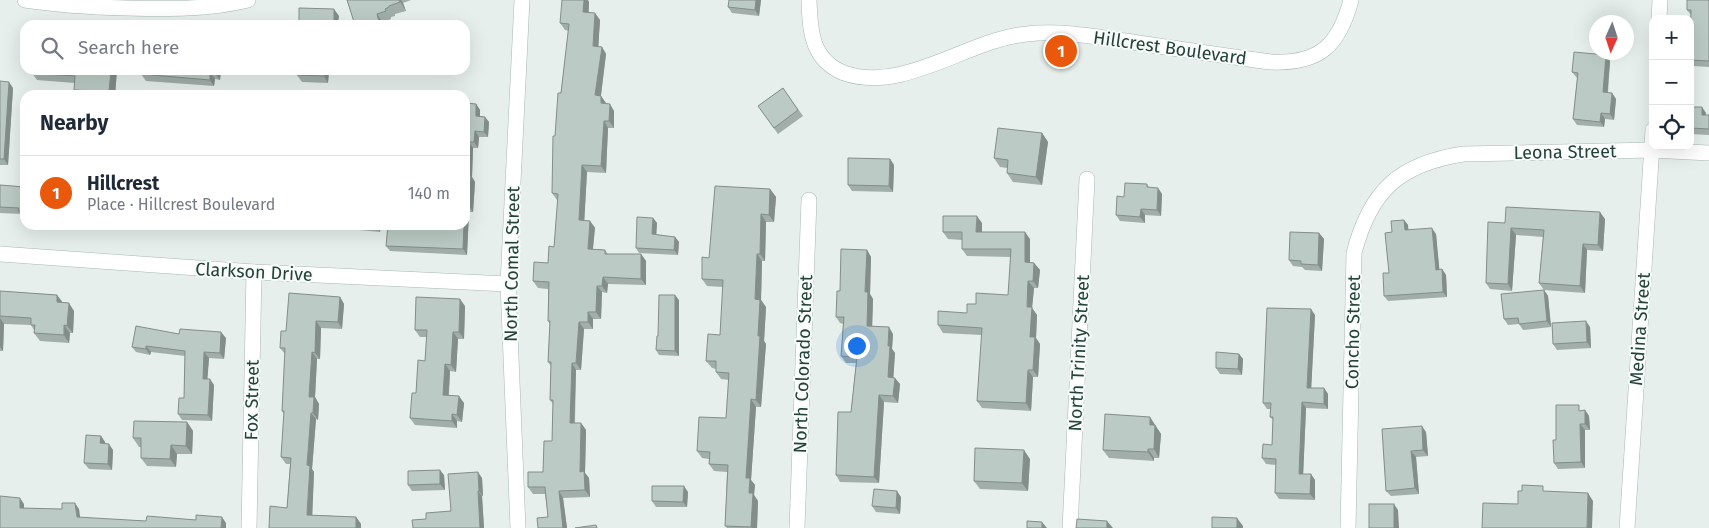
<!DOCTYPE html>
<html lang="en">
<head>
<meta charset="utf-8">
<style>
  :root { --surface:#fff; --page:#f2f2f3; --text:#1f2937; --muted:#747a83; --line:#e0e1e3; --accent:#ea580c }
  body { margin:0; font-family:"Fira Sans",sans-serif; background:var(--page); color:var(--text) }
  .controls { position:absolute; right:15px; top:15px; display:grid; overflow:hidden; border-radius:10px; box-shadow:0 5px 20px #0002 }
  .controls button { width:45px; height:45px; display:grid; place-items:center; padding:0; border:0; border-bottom:1px solid var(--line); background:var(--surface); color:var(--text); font:25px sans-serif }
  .compass { position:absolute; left:1589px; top:15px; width:45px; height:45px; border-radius:50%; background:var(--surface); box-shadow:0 5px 20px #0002; rotate:183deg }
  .you { position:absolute; left:856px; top:345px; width:18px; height:18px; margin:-12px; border:4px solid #fff; border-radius:50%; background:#1a73e8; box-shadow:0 0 0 8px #1a73e833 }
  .badge { display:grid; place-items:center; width:32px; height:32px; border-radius:50%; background:var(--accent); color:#fff; font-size:16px; font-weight:700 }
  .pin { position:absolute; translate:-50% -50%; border:2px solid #fff; box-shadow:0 1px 5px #0006 }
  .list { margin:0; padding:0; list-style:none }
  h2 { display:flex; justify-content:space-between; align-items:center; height:65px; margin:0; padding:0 20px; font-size:21px }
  h2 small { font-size:16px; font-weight:400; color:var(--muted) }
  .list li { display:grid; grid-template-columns:32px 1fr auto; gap:15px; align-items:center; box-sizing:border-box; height:75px; padding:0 20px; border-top:1px solid var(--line) }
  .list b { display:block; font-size:19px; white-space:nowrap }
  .list p { margin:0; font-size:16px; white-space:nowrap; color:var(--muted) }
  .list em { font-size:16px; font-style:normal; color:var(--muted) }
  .icon { flex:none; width:28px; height:28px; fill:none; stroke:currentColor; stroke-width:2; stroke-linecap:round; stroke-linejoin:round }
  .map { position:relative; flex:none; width:1709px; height:528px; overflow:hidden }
  .search { position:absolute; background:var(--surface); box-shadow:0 5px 20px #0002; left:20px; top:20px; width:450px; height:55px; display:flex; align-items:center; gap:12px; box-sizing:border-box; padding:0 18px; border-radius:15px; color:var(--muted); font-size:19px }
  .panel { position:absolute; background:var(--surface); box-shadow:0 5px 20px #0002; left:20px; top:90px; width:450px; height:140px; border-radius:15px }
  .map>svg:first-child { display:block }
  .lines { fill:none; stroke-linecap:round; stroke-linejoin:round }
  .minor-casing { stroke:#a8b8b2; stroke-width:16 }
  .minor { stroke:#fff; stroke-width:15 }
  .wall { fill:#a1aea9 }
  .shaded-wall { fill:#838d89 }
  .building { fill:#bbcac4; stroke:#838d89 }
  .labels { text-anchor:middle; stroke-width:4; stroke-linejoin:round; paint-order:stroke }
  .street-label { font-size:18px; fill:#24423a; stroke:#f7fbf9 }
</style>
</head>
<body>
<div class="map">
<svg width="1709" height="528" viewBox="0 0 1709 528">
  <rect width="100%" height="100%" fill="#e6efeb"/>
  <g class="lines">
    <defs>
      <g id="minor">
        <path d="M25,0C58,5 92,7 125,8C166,9 208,10 248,0"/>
        <path d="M809,0C810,30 811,60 844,73C903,94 969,39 1027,34C1061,30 1098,37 1132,42C1179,49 1225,56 1271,62C1319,64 1339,46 1351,0"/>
        <path d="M1659,19L1660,0"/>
        <path d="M0,254L254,272L508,284"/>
        <path d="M249,528L254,272"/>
        <path d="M518,528L508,284L522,0"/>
        <path d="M797,528L809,200"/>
        <path d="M1070,528L1087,179"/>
        <path d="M1348,528L1354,253C1370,191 1399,164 1463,154L1652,150L1709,153"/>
        <path d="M1627,528L1653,130"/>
      </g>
    </defs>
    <use href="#minor" class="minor-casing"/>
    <use href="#minor" class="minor"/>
  </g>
  <g class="wall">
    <path d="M347,0H411L403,3L406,11L395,14V16L391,17V19L382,22L383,25H355Z"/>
    <path d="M761,0L759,16L732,13L728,7Z"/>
    <path d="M1709,0V67L1693,66L1690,63L1691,15L1687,10Z"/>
    <path d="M589,2V12L600,20L598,47H602L606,54L601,96L606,104L614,111V128H608L606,173L587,172L584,220L590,221L595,228L593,249L605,250L608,254H641L646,261V285L608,284L607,293L602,292L601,319H593V329H584L581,370H576L575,423H581L586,430L585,473L589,478L590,497L563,498L567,528H538L548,517L545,494H533L528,487L543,472L552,441L553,404L550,400L551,366L548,362L550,324L548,321V289L538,288L533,281L548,263L554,247L558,200H557L552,193L555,136L569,31L565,30L560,23Z"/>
    <path d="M1606,55L1610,61L1608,93H1612L1616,99L1614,120L1605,119L1604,127L1577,125L1573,119L1577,78L1572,72Z"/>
    <path d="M32,70H117L115,95H78L74,90L75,83L37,80L32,73Z"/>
    <path d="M221,70L220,80L215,79L214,86L146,81L141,74Z"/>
    <path d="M225,70H258V72Z"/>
    <path d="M297,70H329L328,83L302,82L297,75Z"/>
    <path d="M0,81L13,88L8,165H0Z"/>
    <path d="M783,88L803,116L778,134L758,106Z"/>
    <path d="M465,103L476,104L480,110V116L485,117L489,122L488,137H479L478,148H473L472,177L475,182L473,212H469L467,255L390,251L386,246L427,227L465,225Z"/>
    <path d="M1690,107L1706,113V115H1709V135L1690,134Z"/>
    <path d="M1042,133L1048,142L1042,185L1013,182L1007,173V168L1000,167L994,158Z"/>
    <path d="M890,159L894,165L893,192L852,191L848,185Z"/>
    <path d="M1147,184L1149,188H1158L1162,194L1161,216L1145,215V223L1120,221L1116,215L1124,197Z"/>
    <path d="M0,185L25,187V217H23L21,214L0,213Z"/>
    <path d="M770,189L776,197L774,222H766L765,261H762L761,300L766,307L764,341L766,344L761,407H756L751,480L755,485L754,495L758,501L757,528H727L725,526L727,472L714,471L709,464V459L702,458L697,451L726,418L729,380L721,379L716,372V369L712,368L706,361L720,335L723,287L707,286L702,279L709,258Z"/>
    <path d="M653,218L657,223L656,235L675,237L679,242L678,255L639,253L636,248Z"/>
    <path d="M1605,219L1603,251L1587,250L1585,293L1544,290L1548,296L1551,327L1523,330L1519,324L1508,325L1504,319L1544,290L1539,283L1543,237L1516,235L1512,291L1490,289L1486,283L1505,223Z"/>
    <path d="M1404,220L1408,225V230L1436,234L1439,269H1442L1446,275L1447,297L1388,301L1384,296L1389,273L1392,232Z"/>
    <path d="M982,223V232L1030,239V262L1034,263L1040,270L1038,288H1034L1032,308L1037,315L1036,338L1040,344L1038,377H1033L1031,411L982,408L977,401L982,335L943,333L938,325L967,313L976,304L1008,295L1011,257L967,256L962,249V240L948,239L943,232Z"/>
    <path d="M194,225H224V227Z"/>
    <path d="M328,225H381L380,232L329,227Z"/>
    <path d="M1319,233L1324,239L1322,271L1305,270L1302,267L1293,266L1289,260Z"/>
    <path d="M867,250L871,257L870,294L873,299L872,326L893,334L892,349L895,353L893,378L900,384L898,403L884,402L879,483L840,482L836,475L851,412L856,363H846L841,356L843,324L840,323L836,317L840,291Z"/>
    <path d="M0,291L57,295L63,303L74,311L73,333H70L69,343L40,341L34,333V330L31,325L4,324L3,351H0Z"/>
    <path d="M340,297L344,304L342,329L321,328L320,359H317L315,397L319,404L318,420L316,419L312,469L314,472L312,515L356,517L361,524L269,528L287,508L290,464H286L281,457L284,414L282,411L285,354L280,348L286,331Z"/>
    <path d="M679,300V356L659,355L656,350L658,336Z"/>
    <path d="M465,306L464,339H458L456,372L450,371L449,395L464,403L462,422L457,421V428L415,425L410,418L416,393L425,361L427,337H420L415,330Z"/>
    <path d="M1315,315L1311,388H1324L1328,394V409L1306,408L1303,474L1315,480V500L1279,499L1275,493L1276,465L1266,464L1262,458L1272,445L1273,420L1270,417L1271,409H1267L1263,403Z"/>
    <path d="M1590,327L1591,348L1557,350L1553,344Z"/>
    <path d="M179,334L226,338L224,359L209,358L207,379L214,385L212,421L182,420L178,414L184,398L185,356L151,352L150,355L136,352L132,347Z"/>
    <path d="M1239,354L1243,359L1242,375L1220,374L1216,368Z"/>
    <path d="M1583,410H1585L1589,416L1590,430H1585V468L1558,469L1554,463L1556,440Z"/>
    <path d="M187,422L193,431L192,454H177L176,467L147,466L141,458V447H139L133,438Z"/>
    <path d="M1156,425V427L1161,434L1159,458H1154V461L1109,458L1103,450Z"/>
    <path d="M1382,429L1426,432L1428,456L1416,457L1419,494L1391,496L1386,491Z"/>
    <path d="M101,436L105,442V444L113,450L112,470L89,469L84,463Z"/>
    <path d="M1030,459L1028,491L980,489L974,481Z"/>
    <path d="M444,475L445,490L412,491L408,485Z"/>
    <path d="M482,478L483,496H482L484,528H413L426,519L451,511Z"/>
    <path d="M688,492L687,507H656L652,501Z"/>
    <path d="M901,497L900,514L876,512L872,506Z"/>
  </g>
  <g class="shaded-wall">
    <path d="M399,0H401L403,3L406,11Z"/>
    <path d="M584,0H588L589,2L588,19L583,12Z"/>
    <path d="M756,0H761L759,16L755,10Z"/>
    <path d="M334,9L339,16L338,25H334Z"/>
    <path d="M595,13L600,20L598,53L593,46Z"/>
    <path d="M377,14L382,22L383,25H381L379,22Z"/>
    <path d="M602,47L606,54L600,102L595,95Z"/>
    <path d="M1606,55L1610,61L1607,98L1603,92Z"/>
    <path d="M111,70H117L115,95H111L109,92Z"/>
    <path d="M216,70H221L220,80L215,73Z"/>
    <path d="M324,70H329L328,83L324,76Z"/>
    <path d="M210,73L215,79L214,86L210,80Z"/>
    <path d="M9,82L13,88L8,165L4,159Z"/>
    <path d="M1612,93L1616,99L1614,120L1610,114Z"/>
    <path d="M601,96L606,103L605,110L601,103Z"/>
    <path d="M476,104L480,110V122L476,116Z"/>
    <path d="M610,104L614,111V128L609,121Z"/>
    <path d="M1702,107L1706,113V120L1702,115Z"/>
    <path d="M1601,113L1605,119L1604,127L1600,122Z"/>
    <path d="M485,117L489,122L488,137L484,132Z"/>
    <path d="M604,121L608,128L606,173L601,166Z"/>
    <path d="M475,131L479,137L478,148L474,142Z"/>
    <path d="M1042,133L1048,142L1042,185L1036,177Z"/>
    <path d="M469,142L473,148L472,177L475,182L473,212L469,206L467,176Z"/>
    <path d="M890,159L894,165L893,192L889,186Z"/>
    <path d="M582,165L587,172L584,227L579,220Z"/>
    <path d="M1158,188L1162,194L1161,216L1157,210Z"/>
    <path d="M770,189L776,197L774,222L769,215Z"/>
    <path d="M465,206L469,212L467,255L463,249L464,225H465Z"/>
    <path d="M1141,209L1145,215V223L1140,217Z"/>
    <path d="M1600,212L1605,219L1603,251L1598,245Z"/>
    <path d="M761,214L766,222L765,261L760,254Z"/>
    <path d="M977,216L982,223V239L976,232Z"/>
    <path d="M653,218L657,223L656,239L652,234Z"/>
    <path d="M1404,220L1408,225L1409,236L1405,230Z"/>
    <path d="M590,221L595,228L592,256L588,249Z"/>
    <path d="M377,225H381L380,232L377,226Z"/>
    <path d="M1432,228L1436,234L1440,275L1436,270Z"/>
    <path d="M1511,228L1516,235L1512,291L1508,284Z"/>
    <path d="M1025,232L1030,239V269L1025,262Z"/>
    <path d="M1319,233L1324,239L1322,271L1318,265Z"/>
    <path d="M675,237L679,242L678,255L674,250Z"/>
    <path d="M1583,244L1587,250L1585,293L1580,286Z"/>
    <path d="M867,250L871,257L870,294L873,299L872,332L867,326L865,292Z"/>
    <path d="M641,254L646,261V285L641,279Z"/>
    <path d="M757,254L762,261L761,300L766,307L764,341L766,344L761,407L756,400L758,336L755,299Z"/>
    <path d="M1034,263L1040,270L1038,288L1033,281Z"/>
    <path d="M1442,269L1446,275L1447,297L1443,292Z"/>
    <path d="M603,277L608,284L607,293L602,286Z"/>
    <path d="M1028,281L1034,288L1032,308L1037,315L1036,338L1040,344L1038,377L1033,370L1027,307Z"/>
    <path d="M597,286L602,292L601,319L596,312Z"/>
    <path d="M1544,290L1548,296L1551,327L1547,321Z"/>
    <path d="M57,295L63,303L57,302Z"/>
    <path d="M675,295L679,300V356L675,351Z"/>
    <path d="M340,297L344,304L342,329L338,322Z"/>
    <path d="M460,299L465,306L464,339L459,332Z"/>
    <path d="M69,303L74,311L73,333L67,326Z"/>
    <path d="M1311,309L1315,315L1311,393L1307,388Z"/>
    <path d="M588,312L593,319V329L588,322Z"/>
    <path d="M0,318L4,324L3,351L0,347Z"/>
    <path d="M316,321L321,328L320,359L315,353Z"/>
    <path d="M1586,321L1590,327L1591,348L1587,342Z"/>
    <path d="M579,322L584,329L581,370L576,363Z"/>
    <path d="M64,325L70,333L69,343L64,335Z"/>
    <path d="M889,327L893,334L892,349L895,353L893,384L888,377V346Z"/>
    <path d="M221,332L226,338L224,359L220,353Z"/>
    <path d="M453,332L458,339L456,372L451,365Z"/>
    <path d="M146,346L151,352L150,355L146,349Z"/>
    <path d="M204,352L209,358L207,385L203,379Z"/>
    <path d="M312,352L317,359L315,397L319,404L318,420L313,413L309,397Z"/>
    <path d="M1239,354L1243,359L1242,375L1238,369Z"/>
    <path d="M572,363L576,370L574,430L570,423Z"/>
    <path d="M445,364L450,371L448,402L443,395Z"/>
    <path d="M1028,370L1033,377L1031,411L1026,403Z"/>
    <path d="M895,378L900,384L898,403L893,396Z"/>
    <path d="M210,379L214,385L212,421L208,415Z"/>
    <path d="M1324,388L1328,394V409L1324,404Z"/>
    <path d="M879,395L884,402L879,483L874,477Z"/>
    <path d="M459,396L464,403L462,422L457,415Z"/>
    <path d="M751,399L756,407L751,480L755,485L754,495L758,501L757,528H752L751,527L749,493L746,478Z"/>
    <path d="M1302,402L1306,408L1303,479L1299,474Z"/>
    <path d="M1585,410L1589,416L1590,430L1585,424Z"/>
    <path d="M311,413L316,419L312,469L314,472L312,522L307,515V465Z"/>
    <path d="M452,414L457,421V428L452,421Z"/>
    <path d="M1150,417L1161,434L1159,458L1154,449L1150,425Z"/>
    <path d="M187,422L193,431L192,454L186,446Z"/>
    <path d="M581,423L586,430L585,473L589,478L590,497L585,490L580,472Z"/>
    <path d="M1580,424L1585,430V468L1581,462Z"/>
    <path d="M1422,426L1426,432L1428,456L1423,450Z"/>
    <path d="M101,436L105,442V449L100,443Z"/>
    <path d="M109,444L113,450L112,470L108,464Z"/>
    <path d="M171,445L177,454L176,467L170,459Z"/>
    <path d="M1148,449L1154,458V461L1148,452Z"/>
    <path d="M1024,450L1030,459L1028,491L1022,483Z"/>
    <path d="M1411,451L1416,457L1419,494L1415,488Z"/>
    <path d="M440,470L444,475L445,490L440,484Z"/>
    <path d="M478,472L482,478L483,496L479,491Z"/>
    <path d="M1311,474L1315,480V500L1310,494Z"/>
    <path d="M684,486L688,492L687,507L683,502Z"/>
    <path d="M478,491L482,496L484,528H480Z"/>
    <path d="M559,491L563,498L567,528H563Z"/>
    <path d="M897,491L901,497L900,514L896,508Z"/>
    <path d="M1588,493L1593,501L1592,528H1587Z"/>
    <path d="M20,498L24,504V514L20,508Z"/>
    <path d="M75,503L79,509L81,523L77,517Z"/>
    <path d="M1394,504L1398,510L1399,528H1394Z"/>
    <path d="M222,517L226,523V528H221Z"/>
    <path d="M356,517L361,524V528H356Z"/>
    <path d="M1237,518L1243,526V528H1237Z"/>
    <path d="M1107,521L1113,528H1107Z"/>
    <path d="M1042,522L1047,528H1042Z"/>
  </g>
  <g class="building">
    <path d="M347,0H399L400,2L389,6V7L385,9L386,11L377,14L379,22L371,25H355Z"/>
    <path d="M562,0H584L583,12L595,13L593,46L602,47L595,95L601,96V103L610,104L609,121H604L601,166L582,165L579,220L590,221L588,249L605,250V254H641V279L603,277L602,286H597L596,312H588V322H579L576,363H572L570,423H581L580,472L584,471L585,490L559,491L563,528H538L537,518L548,517L545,487H528V472H543L544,441H552L553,400H550L551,362H548L550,321H548L549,282L533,281L534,262L548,263L549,246L554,247L558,194L552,193L553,136H555L558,93H561L569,24L560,23Z"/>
    <path d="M729,0H756L755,10L728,7Z"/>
    <path d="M1687,0H1709V61L1690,60L1691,10H1687Z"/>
    <path d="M299,8L334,9V25H274V22H299Z"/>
    <path d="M1574,52L1606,55L1603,92L1612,93L1610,114L1601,113L1600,122L1573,119L1578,73L1572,72Z"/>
    <path d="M32,70H111L109,92L74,90L75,76L32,73Z"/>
    <path d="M141,70H216L215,73H210V80L141,74Z"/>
    <path d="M297,70H324V76L297,75Z"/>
    <path d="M0,81L9,82L4,159H0Z"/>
    <path d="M783,88L798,110L774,128L758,106Z"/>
    <path d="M465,103L476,104V116L485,117L484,132L475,131L474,142H469L467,176H471L469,206H465V212Z"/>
    <path d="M1690,107H1702V115H1709V129L1690,128Z"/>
    <path d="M998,128L1042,133L1036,177L1007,173L1008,160L994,158Z"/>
    <path d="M848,158L890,159L889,186L848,185Z"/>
    <path d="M1125,183L1147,184V187L1158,188L1157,210L1141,209L1140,217L1116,215L1117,196L1124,197Z"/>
    <path d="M0,185L25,187V211H18L19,208L0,207Z"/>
    <path d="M715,186L770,189L769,215L761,214L760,254H757L755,299L760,300L758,336H760L756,400L751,399L746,478H750L749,493H753L751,527L725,526L728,465L709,464L710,452L697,451L699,417L726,418L729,373L716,372V361H706L708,334L720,335L723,280L702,279V257L709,258Z"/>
    <path d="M1506,207L1600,212L1598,245L1583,244L1580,286L1539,283L1544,230L1511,228L1508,284L1486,283L1488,222L1505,223Z"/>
    <path d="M943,216H977L976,232H1025V262L1034,263L1033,281H1028L1027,307H1032L1030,337H1035L1033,370H1028L1026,403L977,401L982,328L938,325V311L967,313V304H976V293L1008,295L1011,249H962V232H943Z"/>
    <path d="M637,217L653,218L652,234L675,237L674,250L636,248Z"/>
    <path d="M1404,220L1405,230L1432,228L1436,270L1442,269L1443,292L1384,296L1383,273H1389L1385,233L1392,232L1391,221Z"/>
    <path d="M362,225H377V226Z"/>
    <path d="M388,225L427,227V225H464L463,249L386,246Z"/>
    <path d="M1290,232L1319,233L1318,265L1301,264V261L1289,260Z"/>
    <path d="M841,249L867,250L865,292H868L867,326L889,327L888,346H890L888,377L895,378L893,396L879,395L874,477L836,475L838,412H851L857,357L841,356L844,317H836L837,291H840Z"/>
    <path d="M1544,290L1547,321L1519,324L1518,318L1504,319L1501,294Z"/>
    <path d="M0,291L57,295V302L69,303L67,326L64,325V335L34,333L35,325H31V318L0,316Z"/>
    <path d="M289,293L340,297L338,322L316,321L315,353L312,352L309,397H314L313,413H311L307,465L310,466L307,515L356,517V528H269L270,506L287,508L291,458L281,457L284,411H282L285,348H280L281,331H286Z"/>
    <path d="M659,295H675V351L656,350L657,336H658Z"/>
    <path d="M416,297L460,299L459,332H453L451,365L445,364L443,395L459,396L457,415L452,414V421L410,418L412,393H416L418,360L425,361L427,330H415Z"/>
    <path d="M1267,308L1311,309L1307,388H1324V404L1302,402L1299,474H1311L1310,494L1275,493L1276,459L1262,458L1263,444L1272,445L1273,417H1270L1271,403H1263Z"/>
    <path d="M1586,321L1587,342L1553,344L1552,323Z"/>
    <path d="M136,326L179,334L180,329L221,332L220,353L204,352L203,379H210L208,415L178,414L179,398H184L185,351L146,346V349L132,347Z"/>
    <path d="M1216,352L1239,354L1238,369L1216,368Z"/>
    <path d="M1556,405H1579V411L1585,410V424H1580L1581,462L1554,463L1553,440H1556Z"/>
    <path d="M1105,414L1150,417V425H1155L1154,449H1148V452L1103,450Z"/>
    <path d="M134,421L187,422L186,446L171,445L170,459L141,458V438H133Z"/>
    <path d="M1422,426L1423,450L1411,451L1415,488L1386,491L1382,429Z"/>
    <path d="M86,435L101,436L100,443L109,444L108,464L84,463Z"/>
    <path d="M975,448L1024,450L1022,483L974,481Z"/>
    <path d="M440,470V484L408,485V471Z"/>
    <path d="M478,472L479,491H478L480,528H413L412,520L426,519V513L451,511L448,474Z"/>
    <path d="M1522,485L1543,486V491L1588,493L1587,528H1482L1483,503L1518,504V491H1522Z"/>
    <path d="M652,486H684L683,502L652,501Z"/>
    <path d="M874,489L897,491L896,508L872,506Z"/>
    <path d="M0,496L20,498V508L62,509V503H75L77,517L146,521L147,516L196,520V515L222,517L221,528H0Z"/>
    <rect x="1369" y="504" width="25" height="24"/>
    <path d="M1212,517L1237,518V528H1212Z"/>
    <path d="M1077,519L1107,521V528H1076Z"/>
    <path d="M1027,521L1042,522V528H1027Z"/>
    <path d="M596,525L597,528H575Z"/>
  </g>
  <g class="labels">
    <g class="street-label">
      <text transform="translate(1170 48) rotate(8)" y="6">Hillcrest Boulevard</text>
      <text transform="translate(1565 152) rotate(-1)" y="6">Leona Street</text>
      <text transform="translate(512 264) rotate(-89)" y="6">North Comal Street</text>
      <text transform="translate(254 272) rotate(3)" y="6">Clarkson Drive</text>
      <text transform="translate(1640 329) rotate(-86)" y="6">Medina Street</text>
      <text transform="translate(1353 332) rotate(-89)" y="6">Concho Street</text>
      <text transform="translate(1079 353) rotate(-87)" y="6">North Trinity Street</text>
      <text transform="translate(803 364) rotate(-88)" y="6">North Colorado Street</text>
      <text transform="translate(252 400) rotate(-89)" y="6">Fox Street</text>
    </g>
  </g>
</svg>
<div class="controls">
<button>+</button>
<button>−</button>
<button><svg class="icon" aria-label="locate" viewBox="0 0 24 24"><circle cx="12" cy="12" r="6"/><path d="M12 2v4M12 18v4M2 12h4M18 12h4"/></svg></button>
</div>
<svg class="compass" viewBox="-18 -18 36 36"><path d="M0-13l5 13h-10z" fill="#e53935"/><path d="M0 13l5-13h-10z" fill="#747a83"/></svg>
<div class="you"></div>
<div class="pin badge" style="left:1061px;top:51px">1</div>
<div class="search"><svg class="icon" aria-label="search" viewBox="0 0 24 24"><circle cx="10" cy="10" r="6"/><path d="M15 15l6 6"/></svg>Search here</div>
<section class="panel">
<h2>Nearby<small></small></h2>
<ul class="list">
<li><span class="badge">1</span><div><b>Hillcrest</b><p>Place · Hillcrest Boulevard</p></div><em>140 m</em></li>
</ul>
</section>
</div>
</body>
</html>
